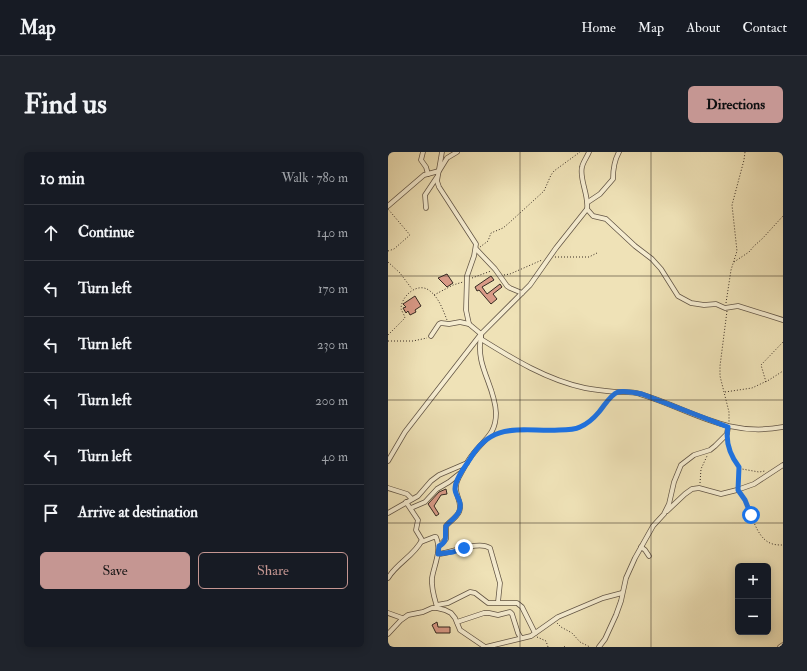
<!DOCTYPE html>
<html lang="en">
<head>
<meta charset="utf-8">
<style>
  :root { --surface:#171b24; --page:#20242c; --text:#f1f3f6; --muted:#9ea1a6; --line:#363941; --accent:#c59692 }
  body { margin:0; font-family:"IM FELL Double Pica",serif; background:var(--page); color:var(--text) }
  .controls { position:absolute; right:12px; bottom:12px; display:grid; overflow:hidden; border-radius:6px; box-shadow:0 2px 10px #0003 }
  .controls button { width:36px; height:36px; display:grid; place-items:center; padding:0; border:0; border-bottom:1px solid var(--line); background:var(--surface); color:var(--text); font:20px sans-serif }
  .stop { position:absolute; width:12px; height:12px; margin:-9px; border:3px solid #1a73e8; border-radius:50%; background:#fff }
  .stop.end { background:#1a73e8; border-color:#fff; box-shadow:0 1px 4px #0008 }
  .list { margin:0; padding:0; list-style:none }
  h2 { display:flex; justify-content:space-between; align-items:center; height:52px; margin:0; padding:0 16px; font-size:17px }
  h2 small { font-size:13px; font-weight:400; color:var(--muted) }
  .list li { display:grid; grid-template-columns:26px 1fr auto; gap:12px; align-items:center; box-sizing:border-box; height:56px; padding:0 16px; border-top:1px solid var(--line) }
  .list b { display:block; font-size:15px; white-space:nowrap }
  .list em { font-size:13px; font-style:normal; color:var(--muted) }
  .actions { display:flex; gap:8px; padding:12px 16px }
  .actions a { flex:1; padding:9px 0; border:1px solid var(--accent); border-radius:6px; text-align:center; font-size:14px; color:var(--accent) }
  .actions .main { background:var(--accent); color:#111 }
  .icon { flex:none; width:22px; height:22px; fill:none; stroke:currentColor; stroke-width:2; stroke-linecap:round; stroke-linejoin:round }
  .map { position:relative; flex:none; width:395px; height:495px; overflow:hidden; border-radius:6px }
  header { display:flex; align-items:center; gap:24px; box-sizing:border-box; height:56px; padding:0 20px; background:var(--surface); border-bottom:1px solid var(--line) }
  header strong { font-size:19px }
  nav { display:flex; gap:22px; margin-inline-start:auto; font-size:14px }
  .intro { display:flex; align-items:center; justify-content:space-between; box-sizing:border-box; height:96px; padding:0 24px }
  h1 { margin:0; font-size:28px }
  .button { padding:10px 18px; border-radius:6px; background:var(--accent); color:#111; font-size:14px; font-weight:700 }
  main { display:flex; gap:24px; padding:0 24px }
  aside { flex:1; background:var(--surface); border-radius:6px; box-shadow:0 2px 10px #0003 }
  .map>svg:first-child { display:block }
  .building { fill:#d99a87; stroke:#342821 }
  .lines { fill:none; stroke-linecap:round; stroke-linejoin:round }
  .street-casing { stroke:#635646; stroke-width:5.5 }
  .path { stroke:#342821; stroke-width:1; stroke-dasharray:1 2; stroke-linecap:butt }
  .street { stroke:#f5ecd0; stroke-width:4 }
  .route { stroke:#1a73e8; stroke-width:5 }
  .grid { fill:none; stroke:#342821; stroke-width:1; stroke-opacity:0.55 }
</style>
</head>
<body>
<header>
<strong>Map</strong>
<nav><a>Home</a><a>Map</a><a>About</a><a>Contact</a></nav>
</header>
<div class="intro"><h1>Find us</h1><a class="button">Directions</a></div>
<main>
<aside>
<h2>10 min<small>Walk · 780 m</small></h2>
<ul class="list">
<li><svg class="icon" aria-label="ahead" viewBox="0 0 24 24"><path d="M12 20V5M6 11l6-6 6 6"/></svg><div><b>Continue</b></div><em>140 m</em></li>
<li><svg class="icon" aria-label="left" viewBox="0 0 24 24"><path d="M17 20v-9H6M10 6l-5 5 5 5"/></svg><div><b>Turn left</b></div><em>170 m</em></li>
<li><svg class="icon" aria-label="left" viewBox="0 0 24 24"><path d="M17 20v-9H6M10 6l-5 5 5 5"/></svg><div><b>Turn left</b></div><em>230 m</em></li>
<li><svg class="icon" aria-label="left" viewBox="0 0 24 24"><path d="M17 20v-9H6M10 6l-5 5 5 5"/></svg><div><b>Turn left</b></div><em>200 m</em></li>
<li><svg class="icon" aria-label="left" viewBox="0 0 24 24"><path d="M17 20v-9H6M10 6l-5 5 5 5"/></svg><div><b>Turn left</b></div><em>40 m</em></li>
<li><svg class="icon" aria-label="arrive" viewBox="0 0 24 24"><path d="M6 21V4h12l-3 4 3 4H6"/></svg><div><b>Arrive at destination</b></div></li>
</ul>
<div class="actions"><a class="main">Save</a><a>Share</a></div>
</aside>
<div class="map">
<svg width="395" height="495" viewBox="0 0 395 495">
  <rect width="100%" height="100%" fill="#efe2b7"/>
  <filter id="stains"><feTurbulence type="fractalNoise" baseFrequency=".005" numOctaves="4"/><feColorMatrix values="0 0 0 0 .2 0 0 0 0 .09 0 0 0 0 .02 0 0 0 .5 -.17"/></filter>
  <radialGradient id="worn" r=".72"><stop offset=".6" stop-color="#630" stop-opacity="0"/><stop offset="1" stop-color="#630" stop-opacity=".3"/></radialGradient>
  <g class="building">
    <path d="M59,122L65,131L59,135L50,126Z"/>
    <path d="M103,124L106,128L94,135L99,142L112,132L114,135L105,142L109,147L103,152L91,138L89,139L87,135Z"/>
    <path d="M27,144L33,154L27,158L28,160L22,163L20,159L18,161L15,156L18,155L15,152Z"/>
    <path d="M58,337L59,342L53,343L46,354L51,362L48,364L40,352L51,340Z"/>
    <path d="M49,470L50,475H62V481H48L44,473Z"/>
  </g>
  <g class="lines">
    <defs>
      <g id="street">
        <path d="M35,0L33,8L38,15L40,22"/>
        <path d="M54,0L49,29L51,35L88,92L86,104L79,124L78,158L81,172L93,182V187C125,207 159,228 197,236C207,238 217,239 228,240C236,240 244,239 252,242C303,257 338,286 395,275"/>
        <path d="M200,50L212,42L225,27C225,18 226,9 231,0"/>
        <path d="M0,54L36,23L51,19L59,6L69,0"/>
        <path d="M38,56L37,43L49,25"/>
        <path d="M199,57L205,64L218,67L247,94L264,107L273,117L290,144L303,151L316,153L328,152L337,156L350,154L395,168"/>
        <path d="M88,97L107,117L119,134L122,136L134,141"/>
        <path d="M43,184L51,172L53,171L61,172L72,170L81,172"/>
        <path d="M0,309L17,280L93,182L142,133L168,96L199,57C201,43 191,27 194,15C195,10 199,5 201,0"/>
        <path d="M0,336L19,342L24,347"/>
        <path d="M23,356L37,350L49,337L61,330L71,322"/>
        <path d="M279,359L297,342L304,337L311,336L333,342L349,338L366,332L395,313"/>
        <path d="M0,361L30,344L43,329L51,323L79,311"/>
        <path d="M33,390L46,385H48C54,399 46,413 44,426C43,436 46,445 49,455"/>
        <path d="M51,394L58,387V374C62,369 68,366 71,360C76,348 62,341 71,325C75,318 79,309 85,302C96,287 108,283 108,261C107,233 87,214 93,185"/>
        <path d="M253,395L257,398L261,404"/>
        <path d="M50,402C65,401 90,388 102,396L112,431L110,450"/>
        <path d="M0,426C9,411 26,404 34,388L28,378L30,368L18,350"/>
        <path d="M49,453L60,451L82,440L87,441L100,451H129L134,455L147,481"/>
        <path d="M0,461L14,466"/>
        <path d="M69,470L96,461H101L110,463L122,460L124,462L130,481L133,486"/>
        <path d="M0,482L13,468L20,463L35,460L44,456H49L57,458L63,461L67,466L72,478L97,495"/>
        <path d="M98,495L143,484L170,465L215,446L234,441"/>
        <path d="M211,495L217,487L228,463L233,449L238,426L247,406L265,374L276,362L281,352L286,330L293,313L306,303L322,298L327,294L339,282L340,275"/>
        <path d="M392,495L395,493"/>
      </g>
    </defs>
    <use href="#street" class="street-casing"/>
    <g class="path">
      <path d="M92,95L100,89L103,81L115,76L121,71L156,39L163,23L166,19L192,0"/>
      <path d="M0,99L6,97L22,83L0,57"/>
      <path d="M167,105H201L209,101"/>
      <path d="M0,110L12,121L24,137"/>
      <path d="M346,110L361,100L366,94L374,87L395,64"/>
      <path d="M116,123L122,122L154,108"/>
      <path d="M84,126L103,119"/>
      <path d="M46,143L65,133L75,130"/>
      <path d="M338,151L343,118L349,99L344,53L356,8L357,0"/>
      <path d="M339,159L332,214V224L341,260V270"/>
      <path d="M0,183L16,167L17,165C16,163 14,159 13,157C13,144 30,129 42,139C51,146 55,158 59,168"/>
      <path d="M0,189H25L39,186"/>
      <path d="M378,230L373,213L395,190"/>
      <path d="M337,240L364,236L381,228L395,219"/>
      <path d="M108,281L129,277L145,279L186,277L193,274L203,268L225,244"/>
      <path d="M339,289C340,299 346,310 354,317L371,320L377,319"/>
      <path d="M312,331L313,317L319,304"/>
      <path d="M350,332L351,315"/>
      <path d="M353,342C363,355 366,384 382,391C386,393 391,393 395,393"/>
      <path d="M169,471L173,475L184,481L192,490L202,495"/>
      <path d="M149,485L158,489L160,495"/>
      <path d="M176,495L177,494"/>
    </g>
    <use href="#street" class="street"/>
  </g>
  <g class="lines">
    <path class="route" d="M76,396L65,400L50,402L51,394C61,389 56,383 58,374C64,367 74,362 72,351C71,346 67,342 67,337C67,327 77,315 82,307C104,268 135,280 171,278C178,278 186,278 192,275C199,272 206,266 211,260C217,253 222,243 230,240C237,238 247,241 254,242L340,275C337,290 342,303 351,315L350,338L357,348L363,363"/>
  </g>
  <path class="grid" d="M132,0V495M263,0V495M0,124H395M0,248H395M0,371H395"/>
  <rect width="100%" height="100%" filter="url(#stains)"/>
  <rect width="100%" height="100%" fill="url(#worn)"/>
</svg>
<div class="controls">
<button>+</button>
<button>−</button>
</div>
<div class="stop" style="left:363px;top:363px"></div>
<div class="stop end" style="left:76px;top:396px"></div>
</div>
</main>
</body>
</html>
